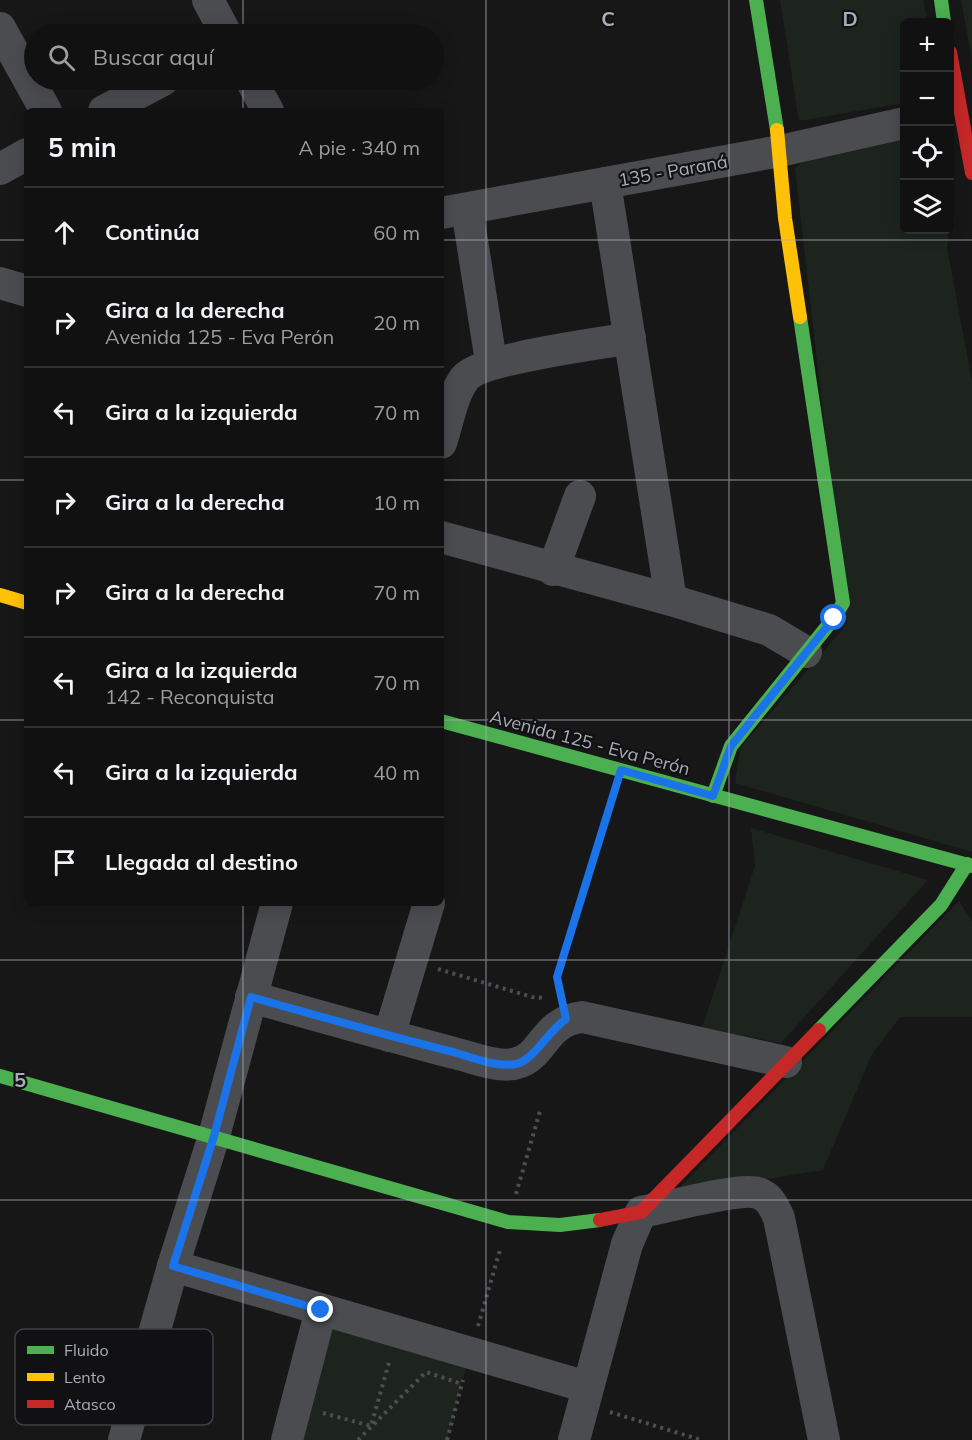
<!DOCTYPE html>
<html lang="es">
<head>
<meta charset="utf-8">
<style>
  :root { --surface:#111; --page:#1e1f1f; --text:#f1f3f6; --muted:#9c9d9f; --line:#303131 }
  body { margin:0; font-family:Mulish,sans-serif; background:var(--page); color:var(--text) }
  .controls { position:absolute; right:18px; top:18px; display:grid; overflow:hidden; border-radius:9px; box-shadow:0 3px 15px #0003 }
  .controls button { width:54px; height:54px; display:grid; place-items:center; padding:0; border:0; border-bottom:2px solid var(--line); background:var(--surface); color:var(--text); font:30px sans-serif }
  .stop { position:absolute; width:18px; height:18px; margin:-14px; border:4px solid #1a73e8; border-radius:50%; background:#fff }
  .stop.end { background:#1a73e8; border-color:#fff; box-shadow:0 2px 6px #0008 }
  .list { margin:0; padding:0; list-style:none }
  h2 { display:flex; justify-content:space-between; align-items:center; height:78px; margin:0; padding:0 24px; font-size:26px }
  h2 small { font-size:20px; font-weight:400; color:var(--muted) }
  .list li { display:grid; grid-template-columns:39px 1fr auto; gap:18px; align-items:center; box-sizing:border-box; height:90px; padding:0 24px; border-top:2px solid var(--line) }
  .list b { display:block; font-size:22px; white-space:nowrap }
  .list p { margin:0; font-size:20px; white-space:nowrap; color:var(--muted) }
  .list em { font-size:20px; font-style:normal; color:var(--muted) }
  .icon { flex:none; width:33px; height:33px; fill:none; stroke:currentColor; stroke-width:2; stroke-linecap:round; stroke-linejoin:round }
  .map { position:relative; flex:none; width:972px; height:1440px; overflow:hidden }
  .search { position:absolute; background:var(--surface); box-shadow:0 3px 15px #0003; left:24px; top:24px; width:420px; height:66px; display:flex; align-items:center; gap:15px; box-sizing:border-box; padding:0 21px; border-radius:33px; color:var(--muted); font-size:22px }
  .panel { position:absolute; background:var(--surface); box-shadow:0 3px 15px #0003; left:24px; top:108px; width:420px; height:798px; border-radius:9px }
  .map>svg:first-child { display:block }
  .green { fill:#1d241e }
  .lines { fill:none; stroke-linecap:round; stroke-linejoin:round }
  .path { stroke:#4d4e52; stroke-width:4; stroke-dasharray:3 4.5; stroke-linecap:butt }
  .street { stroke:#4b4c50; stroke-width:32 }
  .fast { stroke:#4caf50; stroke-width:14 }
  .slow { stroke:#ffc107; stroke-width:14 }
  .jam { stroke:#c62828; stroke-width:14 }
  .route { stroke:#1a73e8; stroke-width:8 }
  .grid { fill:none; stroke:#a8adb8; stroke-width:1.5; stroke-opacity:0.55 }
  .labels { text-anchor:middle; stroke-width:4.5; stroke-linejoin:round; paint-order:stroke }
  .street-label { font-size:18px; fill:#a8adb8; stroke:#111113 }
  .key { fill:#111113; stroke:#3e4045; stroke-width:1.5 }
  .key-label { font-size:16px; fill:#a8adb8 }
  .grid-label { font-size:20px; text-anchor:middle; font-weight:bold; fill:#a8adb8; stroke:#111113; stroke-width:4.5; stroke-linejoin:round; paint-order:stroke }
</style>
</head>
<body>
<div class="map">
<svg width="972" height="1440" viewBox="0 0 972 1440">
  <rect width="100%" height="100%" fill="#171717"/>
  <g class="green">
    <path d="M780,0H923L928,22H904V103L799,121Z"/>
    <path d="M961,0H972V60Z"/>
    <path d="M904,135V230H949L947,248L972,381V852L735,783L740,748L847,624L795,168L817,150Z"/>
    <path d="M751,828L928,880L781,1043L702,1028L755,866Z"/>
    <path d="M959,901L972,921V1017H900L872,1054L823,1170L672,1195Z"/>
    <path d="M321,1310L470,1353L447,1440H287Z"/>
  </g>
  <g class="lines">
    <g class="path">
      <path d="M438,969L532,997L546,998"/>
      <path d="M560,993L557,977L613,797"/>
      <path d="M516,1194L540,1111"/>
      <path d="M478,1326L500,1250"/>
      <path d="M610,1412L701,1440"/>
      <path d="M323,1413L371,1426L390,1359"/>
      <path d="M358,1440L426,1372L462,1384"/>
      <path d="M447,1440L463,1380"/>
    </g>
    <g class="street">
      <path d="M208,0L226,34"/>
      <path d="M0,28L46,111"/>
      <path d="M251,80L268,111"/>
      <path d="M104,111L163,80"/>
      <path d="M0,169L27,154"/>
      <path d="M605,183L671,600L769,630L806,652"/>
      <path d="M467,209L490,355L496,363"/>
      <path d="M441,213L780,151L904,123"/>
      <path d="M0,283L27,291"/>
      <path d="M441,443C448,422 452,395 465,378C482,358 599,344 630,338"/>
      <path d="M441,537L671,600"/>
      <path d="M553,570L580,496"/>
      <path d="M251,997C319,1016 386,1035 454,1053C472,1057 499,1069 517,1063C544,1056 543,1022 582,1017L786,1062"/>
      <path d="M389,1036L429,903"/>
      <path d="M173,1266L587,1387"/>
      <path d="M124,1440L173,1266L214,1136L277,903"/>
      <path d="M287,1440L321,1310"/>
      <path d="M574,1440L627,1244L641,1212C664,1208 740,1187 758,1193C770,1197 774,1207 779,1218L824,1440"/>
    </g>
    <g class="fast">
      <path d="M756,0L777,130"/>
      <path d="M941,0L944,22"/>
      <path d="M441,721L972,866"/>
      <path d="M713,796L731,746L834,618L843,603L800,317"/>
      <path d="M819,1030L941,905L967,864"/>
      <path d="M0,1076L508,1222L560,1225L600,1220"/>
    </g>
    <g class="slow">
      <path d="M777,130L785,218L800,317"/>
      <path d="M0,595L27,603"/>
    </g>
    <g class="jam">
      <path d="M950,52L972,173"/>
      <path d="M600,1220L641,1212L819,1030"/>
    </g>
  </g>
  <g class="lines">
    <path class="route" d="M321,1310L173,1266L214,1136L251,997C318,1016 385,1035 453,1052C471,1057 497,1068 516,1064C533,1061 550,1029 566,1019L557,977L621,770L713,796L731,746L834,618"/>
  </g>
  <path class="grid" d="M243,0V34M486,0V1440M729,0V1440M243,80V111M0,240H27M441,240H972M0,480H27M441,480H972M0,720H27M441,720H972M243,903V1440M0,960H972M0,1200H972"/>
  <g class="labels">
    <g class="street-label">
      <text transform="translate(673 171) rotate(-10)" y="6">135 - Paraná</text>
      <text transform="translate(590 743) rotate(15)" y="6">Avenida 125 - Eva Perón</text>
    </g>
  </g>
  <rect x="15" y="1329" width="198" height="96" rx="9" class="key"/>
  <rect x="27" y="1346" width="27" height="8" fill="#4caf50"/>
  <rect x="27" y="1373" width="27" height="8" fill="#ffc107"/>
  <rect x="27" y="1400" width="27" height="8" fill="#c62828"/>
  <g class="key-label">
    <text x="64" y="1356">Fluido</text>
    <text x="64" y="1383">Lento</text>
    <text x="64" y="1410">Atasco</text>
  </g>
  <g class="grid-label">
    <text x="608" y="26">C</text>
    <text x="850" y="26">D</text>
    <text x="20" y="1087">5</text>
  </g>
</svg>
<div class="controls">
<button>+</button>
<button>−</button>
<button><svg class="icon" aria-label="locate" viewBox="0 0 24 24"><circle cx="12" cy="12" r="6"/><path d="M12 2v4M12 18v4M2 12h4M18 12h4"/></svg></button>
<button><svg class="icon" aria-label="layers" viewBox="0 0 24 24"><path d="M12 4l9 5-9 5-9-5zM3 14l9 5 9-5"/></svg></button>
</div>
<div class="stop" style="left:834px;top:618px"></div>
<div class="stop end" style="left:321px;top:1310px"></div>
<div class="search"><svg class="icon" aria-label="search" viewBox="0 0 24 24"><circle cx="10" cy="10" r="6"/><path d="M15 15l6 6"/></svg>Buscar aquí</div>
<section class="panel">
<h2>5 min<small>A pie · 340 m</small></h2>
<ul class="list">
<li><svg class="icon" aria-label="ahead" viewBox="0 0 24 24"><path d="M12 20V5M6 11l6-6 6 6"/></svg><div><b>Continúa</b></div><em>60 m</em></li>
<li><svg class="icon" aria-label="right" viewBox="0 0 24 24"><path d="M7 20v-9h11M14 6l5 5-5 5"/></svg><div><b>Gira a la derecha</b><p>Avenida 125 - Eva Perón</p></div><em>20 m</em></li>
<li><svg class="icon" aria-label="left" viewBox="0 0 24 24"><path d="M17 20v-9H6M10 6l-5 5 5 5"/></svg><div><b>Gira a la izquierda</b></div><em>70 m</em></li>
<li><svg class="icon" aria-label="right" viewBox="0 0 24 24"><path d="M7 20v-9h11M14 6l5 5-5 5"/></svg><div><b>Gira a la derecha</b></div><em>10 m</em></li>
<li><svg class="icon" aria-label="right" viewBox="0 0 24 24"><path d="M7 20v-9h11M14 6l5 5-5 5"/></svg><div><b>Gira a la derecha</b></div><em>70 m</em></li>
<li><svg class="icon" aria-label="left" viewBox="0 0 24 24"><path d="M17 20v-9H6M10 6l-5 5 5 5"/></svg><div><b>Gira a la izquierda</b><p>142 - Reconquista</p></div><em>70 m</em></li>
<li><svg class="icon" aria-label="left" viewBox="0 0 24 24"><path d="M17 20v-9H6M10 6l-5 5 5 5"/></svg><div><b>Gira a la izquierda</b></div><em>40 m</em></li>
<li><svg class="icon" aria-label="arrive" viewBox="0 0 24 24"><path d="M6 21V4h12l-3 4 3 4H6"/></svg><div><b>Llegada al destino</b></div></li>
</ul>
</section>
</div>
</body>
</html>
